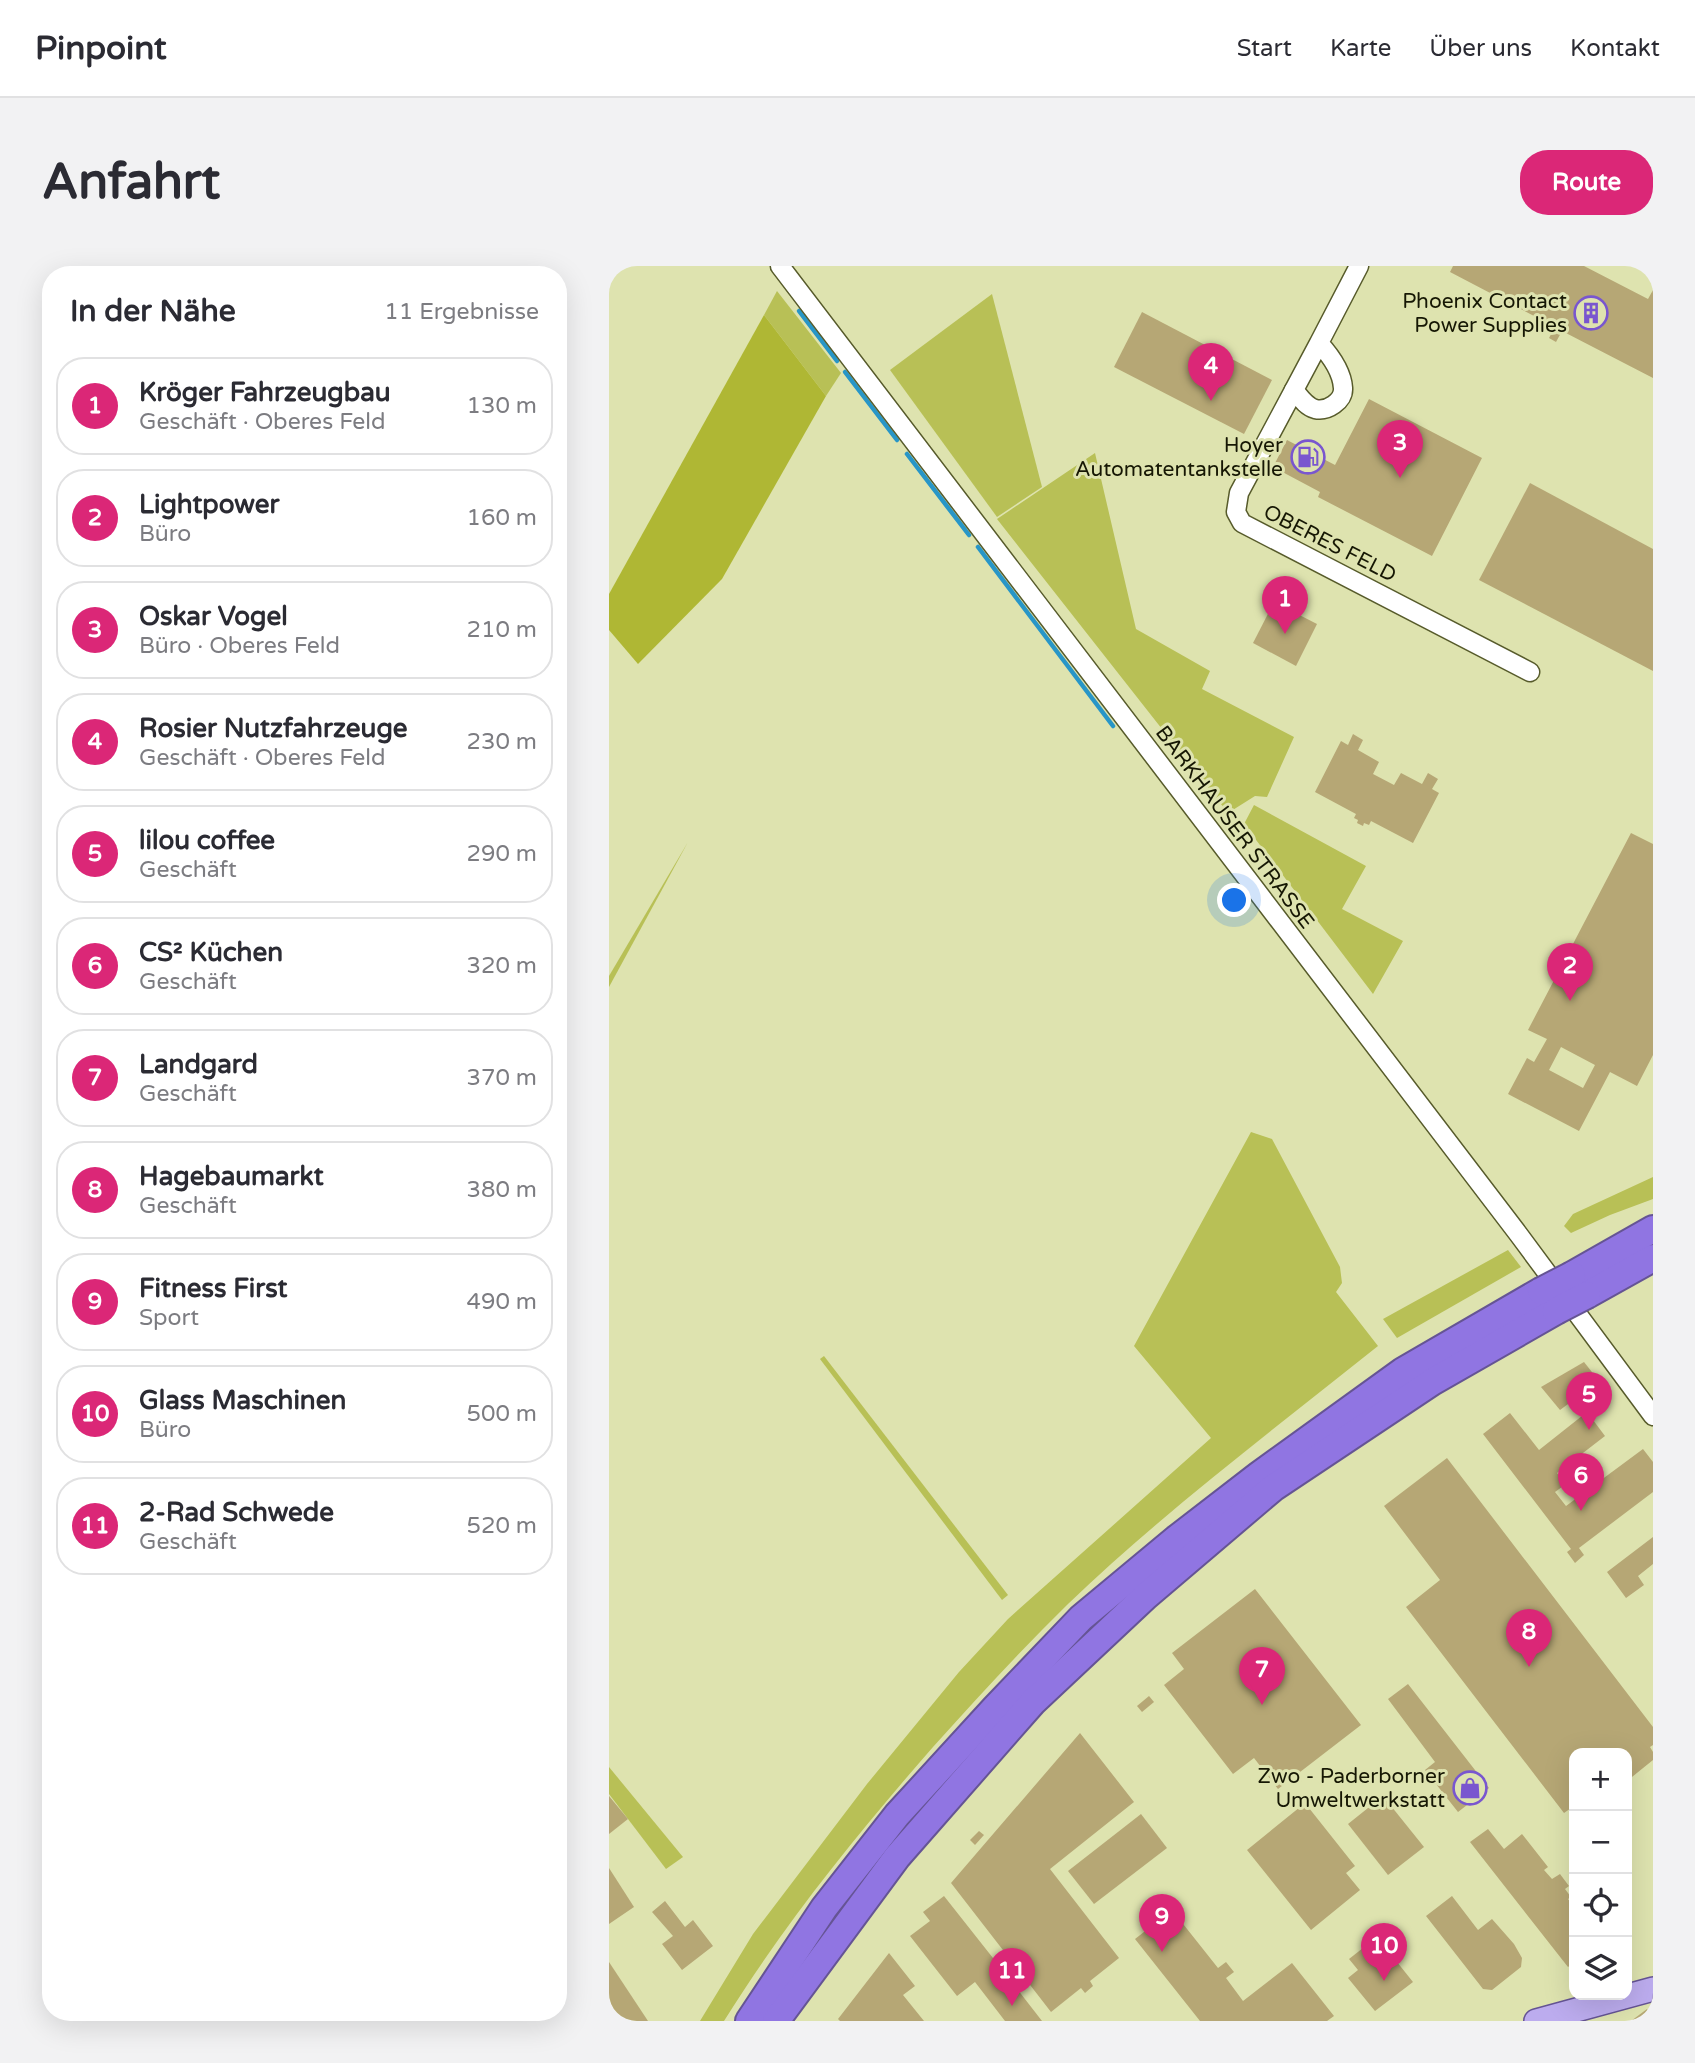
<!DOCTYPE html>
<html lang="de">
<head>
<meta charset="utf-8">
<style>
  :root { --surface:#fff; --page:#f2f2f3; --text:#2b2b33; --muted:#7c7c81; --line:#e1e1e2; --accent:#db2777 }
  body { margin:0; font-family:"Varela Round",sans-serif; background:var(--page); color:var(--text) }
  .controls { position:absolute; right:21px; bottom:21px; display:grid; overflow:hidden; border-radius:14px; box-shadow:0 7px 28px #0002 }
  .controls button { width:63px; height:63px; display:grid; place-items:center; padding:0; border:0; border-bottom:2px solid var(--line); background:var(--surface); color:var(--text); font:35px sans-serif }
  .you { position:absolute; left:626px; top:635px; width:24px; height:24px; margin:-18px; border:5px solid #fff; border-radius:50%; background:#1a73e8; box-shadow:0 0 0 10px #1a73e833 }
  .badge { display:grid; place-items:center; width:46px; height:46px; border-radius:50%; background:var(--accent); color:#fff; font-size:23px; font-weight:700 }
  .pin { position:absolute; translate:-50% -58px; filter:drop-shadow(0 2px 4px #0008) }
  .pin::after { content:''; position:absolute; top:37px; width:24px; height:21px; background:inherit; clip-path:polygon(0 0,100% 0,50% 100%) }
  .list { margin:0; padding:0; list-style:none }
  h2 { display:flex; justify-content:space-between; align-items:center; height:91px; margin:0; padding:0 28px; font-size:30px }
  h2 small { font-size:23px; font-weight:400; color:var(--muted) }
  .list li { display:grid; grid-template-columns:46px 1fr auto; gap:21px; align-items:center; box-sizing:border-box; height:98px; margin:0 14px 14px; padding:0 14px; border:2px solid var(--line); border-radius:28px }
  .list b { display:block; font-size:26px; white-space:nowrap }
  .list p { margin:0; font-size:23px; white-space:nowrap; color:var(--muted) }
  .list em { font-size:23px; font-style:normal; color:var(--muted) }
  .icon { flex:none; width:38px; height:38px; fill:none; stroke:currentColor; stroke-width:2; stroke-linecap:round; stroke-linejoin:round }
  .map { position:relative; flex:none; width:1044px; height:1755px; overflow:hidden; border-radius:28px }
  header { display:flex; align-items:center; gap:42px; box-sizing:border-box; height:98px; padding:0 35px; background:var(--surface); border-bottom:2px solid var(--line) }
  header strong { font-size:33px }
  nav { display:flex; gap:38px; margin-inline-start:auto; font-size:24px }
  .intro { display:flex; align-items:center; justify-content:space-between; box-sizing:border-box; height:168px; padding:0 42px }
  h1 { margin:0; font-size:49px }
  .button { padding:18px 32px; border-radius:28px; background:var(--accent); color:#fff; font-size:24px; font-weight:700 }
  main { display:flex; gap:42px; padding:0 42px }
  aside { flex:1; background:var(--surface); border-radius:28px; box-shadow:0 7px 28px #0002 }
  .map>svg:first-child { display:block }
  .green { fill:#b8c056 }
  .forest { fill:#afb734 }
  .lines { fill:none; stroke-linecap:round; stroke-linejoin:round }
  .stream { stroke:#2896c7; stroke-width:4.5 }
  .building { fill:#b6a775; fill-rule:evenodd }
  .minor-casing { stroke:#575b2b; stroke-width:21 }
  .major-casing { stroke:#655494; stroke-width:26 }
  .highway-casing { stroke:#655494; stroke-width:30 }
  .minor { stroke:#fff; stroke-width:18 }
  .major { stroke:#bcacee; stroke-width:23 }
  .highway { stroke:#9075e2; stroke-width:26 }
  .highway-bridge-casing { stroke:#655494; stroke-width:30; stroke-linecap:butt }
  .highway-bridge { stroke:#9075e2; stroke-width:26 }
  .labels { text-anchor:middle; stroke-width:6; stroke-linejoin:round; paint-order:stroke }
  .poi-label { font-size:21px; fill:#161704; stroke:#dee3af; text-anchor:end }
  .street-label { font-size:21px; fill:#161704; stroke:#dee3af }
</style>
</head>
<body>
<header>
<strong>Pinpoint</strong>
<nav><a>Start</a><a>Karte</a><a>Über uns</a><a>Kontakt</a></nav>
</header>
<div class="intro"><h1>Anfahrt</h1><a class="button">Route</a></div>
<main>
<aside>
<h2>In der Nähe<small>11 Ergebnisse</small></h2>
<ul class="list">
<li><span class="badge">1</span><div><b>Kröger Fahrzeugbau</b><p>Geschäft · Oberes Feld</p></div><em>130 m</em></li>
<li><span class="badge">2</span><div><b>Lightpower</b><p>Büro</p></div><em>160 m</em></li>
<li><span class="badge">3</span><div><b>Oskar Vogel</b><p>Büro · Oberes Feld</p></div><em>210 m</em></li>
<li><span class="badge">4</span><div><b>Rosier Nutzfahrzeuge</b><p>Geschäft · Oberes Feld</p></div><em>230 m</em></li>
<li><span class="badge">5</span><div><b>lilou coffee</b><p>Geschäft</p></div><em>290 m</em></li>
<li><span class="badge">6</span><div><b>CS² Küchen</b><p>Geschäft</p></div><em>320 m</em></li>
<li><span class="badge">7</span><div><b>Landgard</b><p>Geschäft</p></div><em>370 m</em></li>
<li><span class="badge">8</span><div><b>Hagebaumarkt</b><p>Geschäft</p></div><em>380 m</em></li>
<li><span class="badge">9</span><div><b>Fitness First</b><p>Sport</p></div><em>490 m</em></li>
<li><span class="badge">10</span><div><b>Glass Maschinen</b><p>Büro</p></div><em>500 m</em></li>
<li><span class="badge">11</span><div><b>2-Rad Schwede</b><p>Geschäft</p></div><em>520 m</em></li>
</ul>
</aside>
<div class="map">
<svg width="1044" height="1755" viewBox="0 0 1044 1755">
  <rect width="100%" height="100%" fill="#dee3af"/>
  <g class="green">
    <path d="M168,25L232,107L217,130L155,49Z"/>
    <path d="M383,28L433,221L388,251L281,104Z"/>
    <path d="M486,187L527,363L601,405L593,423L685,471L658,531L646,530L619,547L388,253Z"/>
    <path d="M645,539L757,600L733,643L794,675L764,728L635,558Z"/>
    <path d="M79,576L0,721V710Z"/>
    <path d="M642,866L663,873L731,1001L733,1017L727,1026L769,1080C664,1164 556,1245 459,1338C412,1384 368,1432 324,1481C248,1568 176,1657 115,1755H91L144,1668L258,1518L350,1406L399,1353L602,1172L525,1080Z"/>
    <path d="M1044,911V933L1001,949L962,967L955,960L964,948Z"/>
    <path d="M899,984L912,1001L788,1072L774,1053Z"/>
    <path d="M215,1090L399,1329L393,1334L211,1093Z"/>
    <path d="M0,1501L74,1591L57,1603L0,1528Z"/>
  </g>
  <path class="forest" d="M155,49L217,130L113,313L29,398L0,364V328Z"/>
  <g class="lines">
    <g class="stream">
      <path d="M190,45L228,95"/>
      <path d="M236,106L288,174"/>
      <path d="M298,188L360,269"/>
      <path d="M369,281L504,460"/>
    </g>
  </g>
  <g class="building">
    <path d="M844,0H975L1039,33L1044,24V112L953,65L947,76L940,72L946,61L841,6Z"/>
    <path d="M533,46L663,114L635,168L505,101Z"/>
    <path d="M760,133L873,192L823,290L709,231L711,226L664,201L678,174L726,199Z"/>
    <path d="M921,217L1044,283V405L870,314Z"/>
    <path d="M665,336L708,358L687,400L644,377Z"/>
    <path d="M744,468L754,474L749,484L770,496L764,508L785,519L792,507L813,518L819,507L829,513L823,523L830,527L804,577L762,555L760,559L755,557L754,560L748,557L749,554L745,552L747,548L706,526L732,475L739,479Z"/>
    <path d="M1022,567L1044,578V789L1028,820L1001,806L970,865L899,828L918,792L925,796L938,773L919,764ZM952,781L986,799L974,822L940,804Z"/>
    <path d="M975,1096L990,1115L951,1144L932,1121Z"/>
    <path d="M978,1146L996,1170L948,1207L957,1218L946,1226L957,1240L1034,1183L1044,1196V1226L970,1282L975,1289L966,1297L958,1286L962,1283L874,1168L901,1147L930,1184Z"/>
    <path d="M838,1192L1044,1461V1479L1041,1481L1044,1486V1494L1018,1515V1487H965V1540L955,1547L797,1341L831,1314L775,1240Z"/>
    <path d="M1044,1271V1298L1029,1310L1035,1319L1017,1332L998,1306Z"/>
    <path d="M646,1323L752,1459L669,1523L645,1492L624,1508L555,1419L575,1403L563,1387Z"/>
    <path d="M799,1418L880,1522L849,1546L816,1504L826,1496L779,1433Z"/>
    <path d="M540,1430L545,1436L533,1446L528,1440Z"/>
    <path d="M471,1467L525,1536L441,1603L510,1692L481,1715L484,1720L476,1727L472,1722L442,1746L342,1617Z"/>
    <path d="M0,1530L19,1553L0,1568Z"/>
    <path d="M774,1530L815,1581L779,1609L739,1558Z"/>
    <path d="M696,1537L746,1600L737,1607L751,1624L702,1664L638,1584Z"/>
    <path d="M532,1548L558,1582L485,1638L459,1605Z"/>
    <path d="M879,1563L895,1583L913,1568L939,1601L935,1604L943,1613L951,1608L960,1620L956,1623L962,1631L959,1633L965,1641V1696L959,1701L861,1576Z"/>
    <path d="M370,1565L375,1569L366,1579L361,1574Z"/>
    <path d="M0,1602L25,1641L0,1658Z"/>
    <path d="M335,1630L395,1706L433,1755H396L366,1716L348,1730L301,1670L321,1655L314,1646Z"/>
    <path d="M843,1630L869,1664L883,1653L905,1678L913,1692L912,1701L883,1724L874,1723L817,1650Z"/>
    <path d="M56,1635L76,1661L84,1654L104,1680L73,1704L53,1678L64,1670L43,1646Z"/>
    <path d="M563,1644L609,1702L617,1696L625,1706L617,1712L634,1735L683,1697L725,1750L718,1755H591L526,1673Z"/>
    <path d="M768,1671L804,1716L766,1745L739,1712L749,1704L740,1693Z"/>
    <path d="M280,1687L306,1720L294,1729L315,1755H231L229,1753Z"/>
    <path d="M0,1696L39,1755H0Z"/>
    <path d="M1038,1743L1044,1755H1022Z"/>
  </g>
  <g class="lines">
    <defs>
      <g id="minor">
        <path d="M171,0L910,969L1044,1150"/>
        <path d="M710,77L685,124C691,131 696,140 706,143C718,146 735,135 734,122C733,105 721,89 710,77L750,0"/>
        <path d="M685,124L630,227L627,246L633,257L921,406"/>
      </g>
      <path id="major" d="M927,1755L1044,1723"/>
      <g id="highway">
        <path d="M963,1009L1044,963"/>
        <path d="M978,1029L1044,992"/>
        <path d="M140,1755L215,1642L288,1549L386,1442L472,1352L567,1273L650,1209L794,1105L932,1025"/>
        <path d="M167,1755L288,1591L424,1436L537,1330L664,1222L823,1116L947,1045"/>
      </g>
    </defs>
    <use href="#minor" class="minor-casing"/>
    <use href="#major" class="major-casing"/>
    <use href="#highway" class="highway-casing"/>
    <use href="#minor" class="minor"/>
    <use href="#major" class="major"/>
    <use href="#highway" class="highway"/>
    <defs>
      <g id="highway-bridge">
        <path d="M932,1025L963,1009"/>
        <path d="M947,1045L978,1029"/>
      </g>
    </defs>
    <use href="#highway-bridge" class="highway-bridge-casing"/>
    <use href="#highway-bridge" class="highway-bridge"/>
  </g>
  <defs>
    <symbol id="building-ring" viewBox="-11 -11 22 22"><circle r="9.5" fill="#dee3af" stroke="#7956cf" stroke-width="1.5"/><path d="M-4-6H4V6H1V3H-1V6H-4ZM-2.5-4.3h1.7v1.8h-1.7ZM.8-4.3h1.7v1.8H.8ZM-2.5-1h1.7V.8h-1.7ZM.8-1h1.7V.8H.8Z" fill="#7956cf"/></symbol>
    <symbol id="fuel-ring" viewBox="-11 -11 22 22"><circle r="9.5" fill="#dee3af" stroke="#7956cf" stroke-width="1.5"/><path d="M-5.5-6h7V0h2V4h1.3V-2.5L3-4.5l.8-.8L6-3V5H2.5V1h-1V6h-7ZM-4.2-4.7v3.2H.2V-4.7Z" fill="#7956cf"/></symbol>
    <symbol id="shop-ring" viewBox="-11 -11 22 22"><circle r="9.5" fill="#dee3af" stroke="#7956cf" stroke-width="1.5"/><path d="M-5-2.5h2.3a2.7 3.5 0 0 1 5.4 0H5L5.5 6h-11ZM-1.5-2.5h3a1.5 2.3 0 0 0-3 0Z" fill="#7956cf"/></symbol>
  </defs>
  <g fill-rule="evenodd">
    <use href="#building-ring" x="963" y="28" width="38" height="38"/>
    <use href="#fuel-ring" x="680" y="172" width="38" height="38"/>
    <use href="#shop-ring" x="842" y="1503" width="38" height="38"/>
  </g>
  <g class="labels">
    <g class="poi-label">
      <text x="958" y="42">Phoenix Contact<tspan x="958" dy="24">Power Supplies</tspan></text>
      <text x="674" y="186">Hoyer<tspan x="674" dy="24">Automatentankstelle</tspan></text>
      <text x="836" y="1517">Zwo - Paderborner<tspan x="836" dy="24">Umweltwerkstatt</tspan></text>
    </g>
    <g class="street-label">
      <text transform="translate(721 277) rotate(27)" y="7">OBERES FELD</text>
      <text transform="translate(626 561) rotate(53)" y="7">BARKHAUSER STRASSE</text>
    </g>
  </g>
</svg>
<div class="controls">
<button>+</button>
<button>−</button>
<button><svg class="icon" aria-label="locate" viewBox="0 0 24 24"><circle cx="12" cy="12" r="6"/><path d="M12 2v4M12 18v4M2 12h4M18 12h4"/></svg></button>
<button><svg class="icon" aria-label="layers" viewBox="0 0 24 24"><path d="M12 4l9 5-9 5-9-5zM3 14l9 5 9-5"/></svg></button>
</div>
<div class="you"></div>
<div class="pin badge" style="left:676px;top:368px">1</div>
<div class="pin badge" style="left:961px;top:735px">2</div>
<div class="pin badge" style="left:791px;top:212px">3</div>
<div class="pin badge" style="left:602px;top:135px">4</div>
<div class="pin badge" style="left:980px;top:1164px">5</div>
<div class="pin badge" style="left:972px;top:1245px">6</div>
<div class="pin badge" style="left:653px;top:1439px">7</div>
<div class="pin badge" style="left:920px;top:1401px">8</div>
<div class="pin badge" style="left:553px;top:1686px">9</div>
<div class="pin badge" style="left:775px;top:1715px">10</div>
<div class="pin badge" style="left:403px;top:1740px">11</div>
</div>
</main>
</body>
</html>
